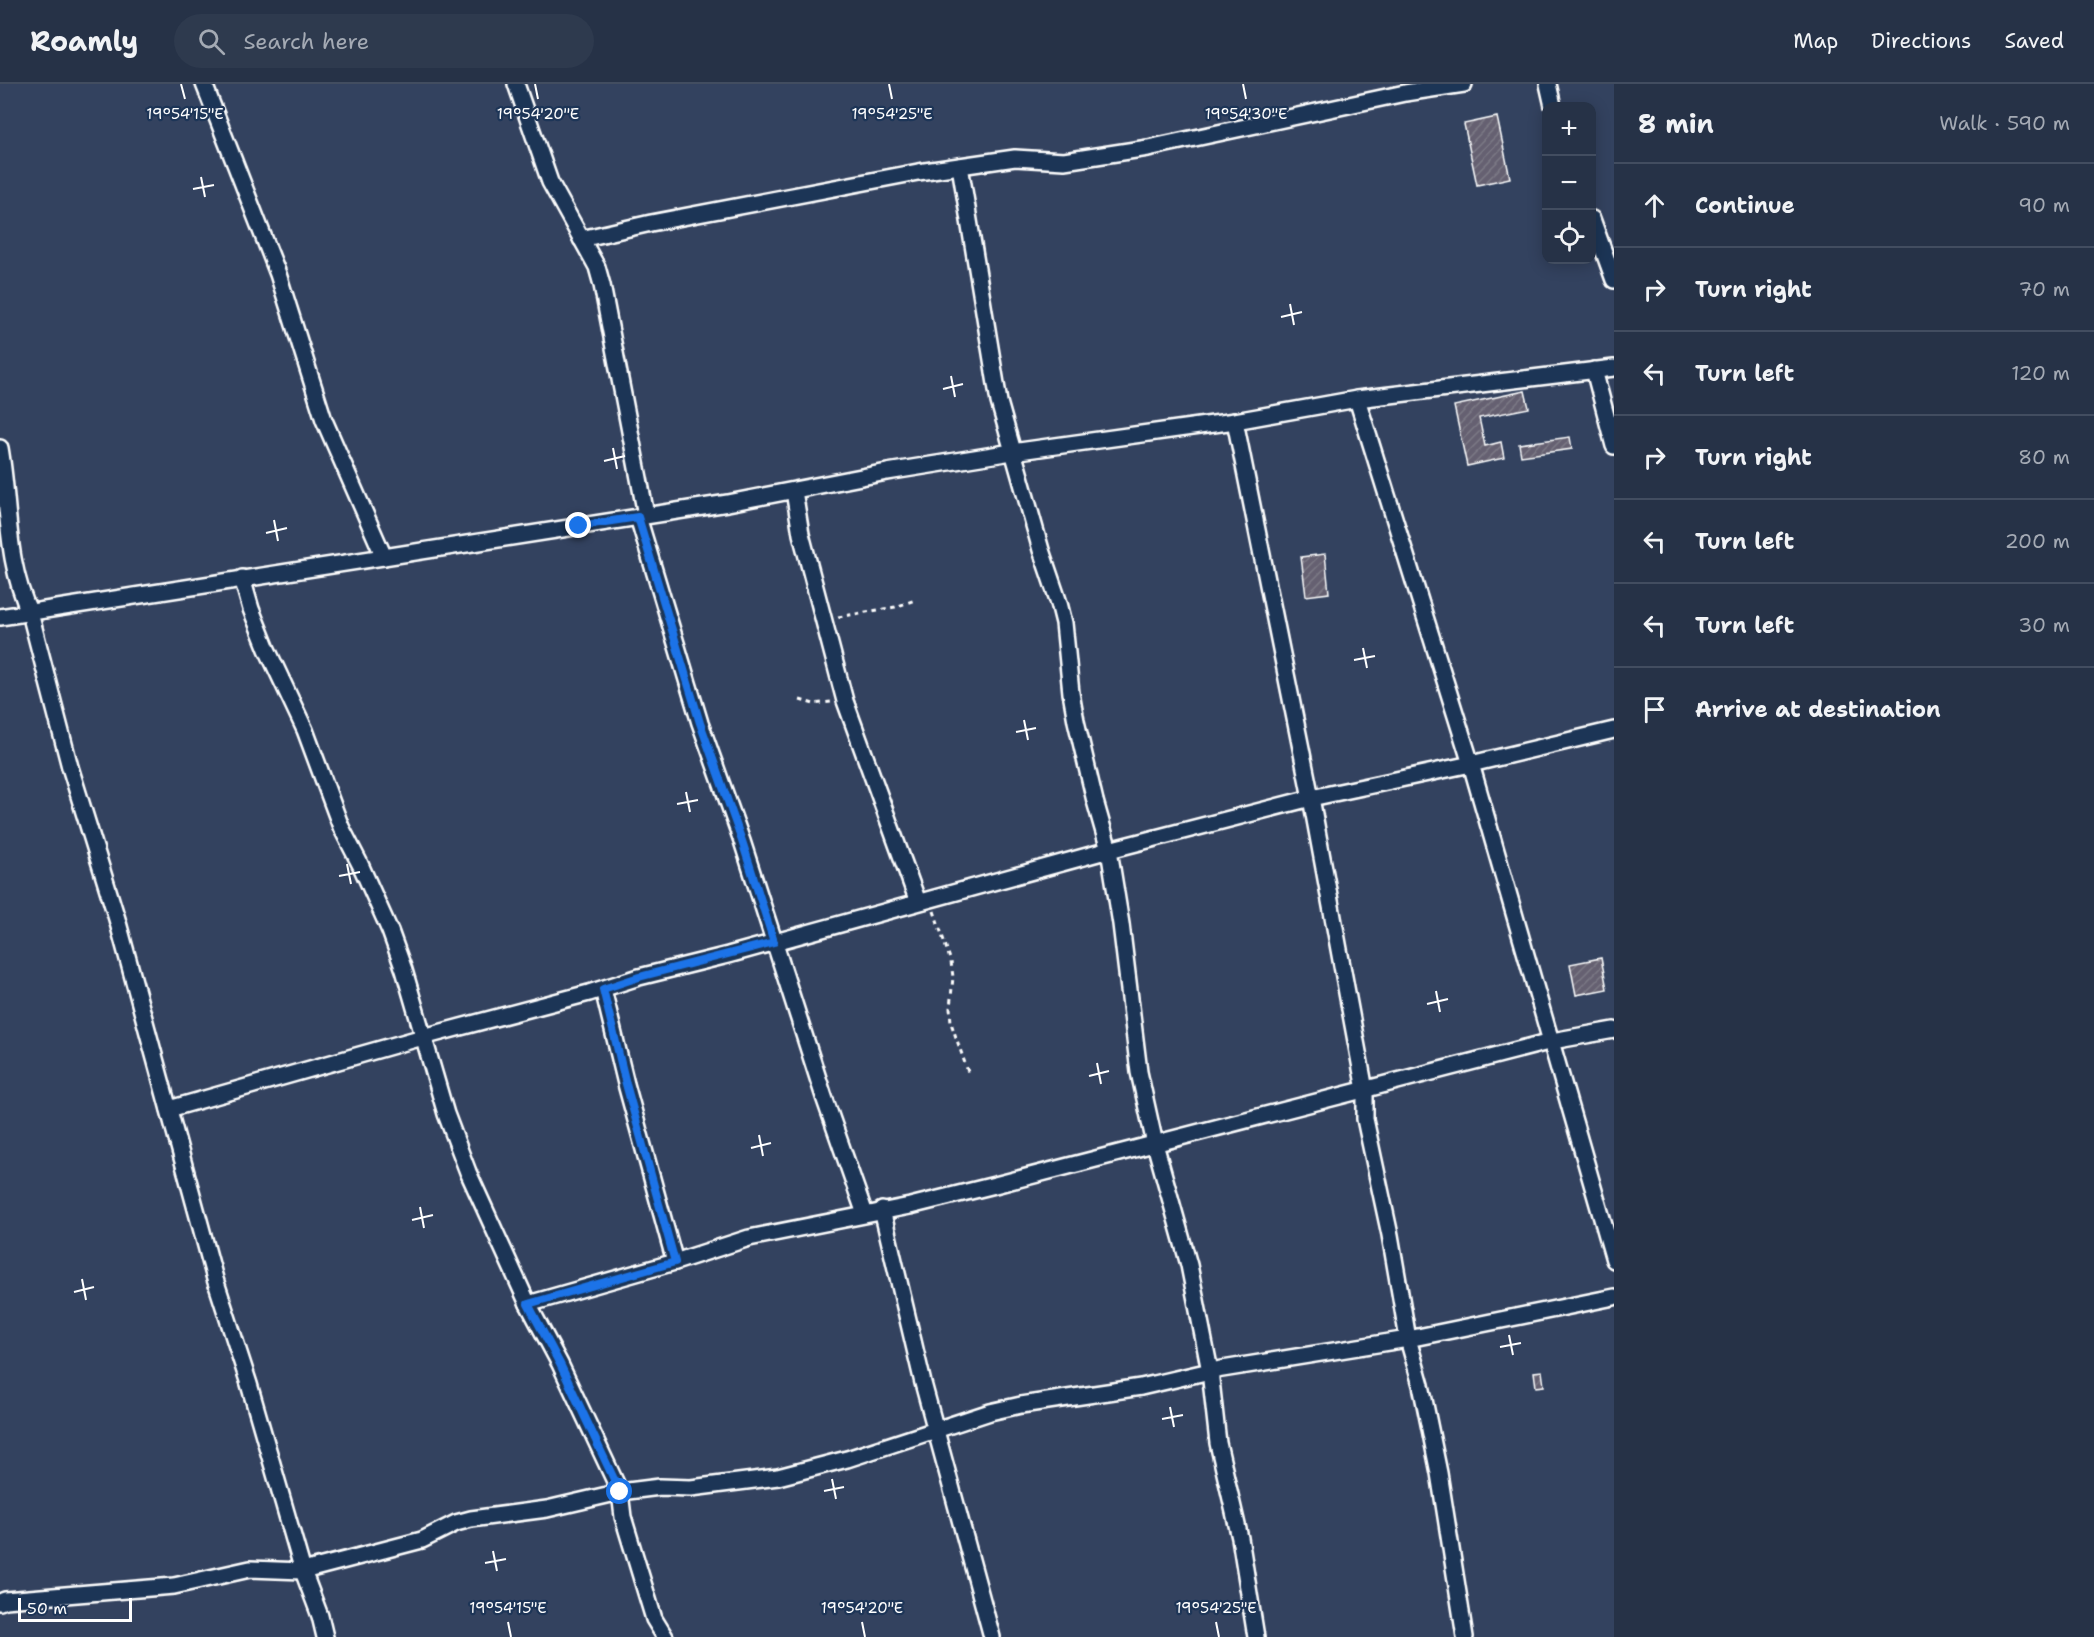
<!DOCTYPE html>
<html lang="en">
<head>
<meta charset="utf-8">
<style>
  :root { --surface:#263247; --page:#2e3a4e; --text:#f1f3f6; --muted:#a4aab4; --line:#424d60 }
  body { margin:0; font-family:"Shantell Sans",sans-serif; background:var(--page); color:var(--text) }
  .controls { position:absolute; right:18px; top:18px; display:grid; overflow:hidden; border-radius:12px; box-shadow:0 3px 15px #0003 }
  .controls button { width:54px; height:54px; display:grid; place-items:center; padding:0; border:0; border-bottom:2px solid var(--line); background:var(--surface); color:var(--text); font:30px sans-serif }
  .scale { position:absolute; left:18px; bottom:15px; width:114px; box-sizing:border-box; padding-left:6px; border:3px solid #fff; border-top:0; font-size:16px; line-height:21px; white-space:nowrap; color:#fff; -webkit-text-stroke:4px #1d3557; paint-order:stroke }
  .stop { position:absolute; width:18px; height:18px; margin:-14px; border:4px solid #1a73e8; border-radius:50%; background:#fff }
  .stop.end { background:#1a73e8; border-color:#fff; box-shadow:0 2px 6px #0008 }
  .list { margin:0; padding:0; list-style:none }
  h2 { display:flex; justify-content:space-between; align-items:center; height:78px; margin:0; padding:0 24px; font-size:26px }
  h2 small { font-size:20px; font-weight:400; color:var(--muted) }
  .list li { display:grid; grid-template-columns:39px 1fr auto; gap:18px; align-items:center; box-sizing:border-box; height:84px; padding:0 24px; border-top:2px solid var(--line) }
  .list b { display:block; font-size:22px; white-space:nowrap }
  .list em { font-size:20px; font-style:normal; color:var(--muted) }
  .icon { flex:none; width:33px; height:33px; fill:none; stroke:currentColor; stroke-width:2; stroke-linecap:round; stroke-linejoin:round }
  .map { position:relative; flex:none; width:1614px; height:1553px; overflow:hidden }
  header { display:flex; align-items:center; gap:36px; box-sizing:border-box; height:84px; padding:0 30px; background:var(--surface); border-bottom:2px solid var(--line) }
  header strong { font-size:28px }
  nav { display:flex; gap:33px; margin-inline-start:auto; font-size:21px }
  .search { width:420px; height:54px; background:var(--page); display:flex; align-items:center; gap:15px; box-sizing:border-box; padding:0 21px; border-radius:33px; color:var(--muted); font-size:22px }
  main { display:flex }
  aside { flex:1; background:var(--surface) }
  .map>svg:first-child { display:block }
  .building { fill:url(#building-hatch); stroke:#fff; stroke-width:1.5 }
  .lines { fill:none; stroke-linecap:round; stroke-linejoin:round }
  .minor-casing { stroke:#fff; stroke-width:20 }
  .path { stroke:#fff; stroke-width:3; stroke-dasharray:4.5 4.5; stroke-linecap:butt }
  .minor { stroke:#1d3557; stroke-width:15 }
  .route { stroke:#1a73e8; stroke-width:8 }
  .ticks { fill:none; stroke:#fff; stroke-width:2 }
  .ticks-label { font-size:15px; text-anchor:middle; fill:#fff; stroke:#1d3557; stroke-width:4.5; stroke-linejoin:round; paint-order:stroke }
</style>
</head>
<body>
<header>
<strong>Roamly</strong>
<div class="search"><svg class="icon" aria-label="search" viewBox="0 0 24 24"><circle cx="10" cy="10" r="6"/><path d="M15 15l6 6"/></svg>Search here</div>
<nav><a>Map</a><a>Directions</a><a>Saved</a></nav>
</header>
<main>
<div class="map">
<svg width="1614" height="1553" viewBox="0 0 1614 1553">
  <defs>
    <pattern id="building-hatch" width="6" height="6" patternUnits="userSpaceOnUse" patternTransform="scale(1.5)"><rect width="6" height="6" fill="#656171"/><path d="M-1 1l2-2M0 6l6-6M5 7l2-2" fill="none" stroke="#7c7986"/></pattern>
  </defs>
  <rect width="100%" height="100%" fill="#33425f"/>
  <filter id="ink" filterUnits="userSpaceOnUse"><feTurbulence type="fractalNoise" baseFrequency=".0167" numOctaves="2"/><feDisplacementMap in="SourceGraphic" scale="12" xChannelSelector="R" yChannelSelector="G"/><feConvolveMatrix kernelMatrix="1 2 1 2 8 2 1 2 1" color-interpolation-filters="sRGB"/></filter>
  <g filter="url(#ink)">
    <g class="building">
      <path d="M1497,33L1510,94L1477,101L1464,40Z"/>
      <path d="M1525,307L1529,324L1479,334L1485,362L1501,358L1504,374L1467,382L1454,322Z"/>
      <path d="M1570,353L1572,365L1521,372L1519,360Z"/>
      <path d="M1325,470L1329,509L1306,512L1301,473Z"/>
      <path d="M1601,874L1607,905L1576,911L1570,880Z"/>
      <path d="M1542,1287L1544,1302L1536,1303L1534,1288Z"/>
    </g>
    <g class="lines">
      <defs>
        <g id="minor">
          <path d="M204,0L278,190L324,336L384,473"/>
          <path d="M516,0L550,98L597,183L602,201L646,431"/>
          <path d="M1548,0L1553,22"/>
          <path d="M960,82L999,318L1041,466L1059,519L1064,539L1071,609L1076,637L1095,717L1109,766L1121,840L1139,988L1155,1060L1189,1181L1210,1287L1218,1359L1240,1454L1256,1553"/>
          <path d="M1592,135L1614,196"/>
          <path d="M581,155L651,139L918,88L1015,74L1064,77L1148,64L1405,9L1464,0"/>
          <path d="M1594,286L1614,362"/>
          <path d="M1357,315L1471,680L1614,1176"/>
          <path d="M1235,337L1311,714L1365,1006V1035L1390,1151L1408,1255L1421,1301L1439,1389L1465,1553"/>
          <path d="M0,364C10,421 5,477 30,529L70,683L117,835L215,1195L249,1300L303,1487L320,1532L325,1553"/>
          <path d="M794,407L801,450L845,617L918,818"/>
          <path d="M638,433L700,639L742,757L824,1013L865,1130"/>
          <path d="M242,494L251,525L267,565L305,646L341,743L360,780L390,847L404,886L446,1030L468,1088L528,1220L560,1280L620,1408L623,1433L654,1535L665,1553"/>
          <path d="M0,533L728,419L887,388L1012,368L1235,337L1357,315L1614,284"/>
          <path d="M603,905L626,1000L675,1178"/>
          <path d="M169,1025L423,953L589,909L639,893L728,871L1109,766L1311,714L1471,680L1614,646"/>
          <path d="M882,1126L923,1299L992,1553"/>
          <path d="M528,1220L675,1178L749,1154L910,1122L995,1101L1552,957L1614,946"/>
          <path d="M0,1518L5,1516L174,1502L250,1485L303,1487L422,1456L456,1439L471,1435L547,1425L620,1408L660,1403L691,1404L778,1393L847,1375L990,1328L1021,1321L1141,1303L1210,1287L1408,1255L1614,1213"/>
        </g>
      </defs>
      <use href="#minor" class="minor-casing"/>
      <g class="path">
        <path d="M838,533L895,523L915,516"/>
        <path d="M800,616L814,620L831,618"/>
        <path d="M934,827L951,878L953,893L950,924L951,939L969,991"/>
      </g>
      <use href="#minor" class="minor"/>
    </g>
  </g>
  <g class="lines" filter="url(#ink)">
    <path class="route" d="M579,442L638,433L700,639L742,757L774,858L639,893L603,905L626,1000L675,1178L528,1220L560,1280L620,1408"/>
  </g>
  <path class="ticks" d="M181,0L185,15M535,0L538,15M889,0L892,15M1243,0L1246,15M201,93L205,113M193,105L214,101M1290,220L1294,241M1281,233L1302,228M951,292L955,313M943,305L963,300M613,364L617,385M604,377L625,372M274,436L278,457M266,449L287,444M1363,564L1367,584M1354,576L1375,572M1024,636L1028,656M1016,648L1036,644M686,708L690,728M677,720L698,716M347,780L351,800M339,792L360,788M1436,907L1440,928M1427,920L1448,915M1097,979L1101,1000M1089,992L1109,987M759,1051L763,1072M751,1064L771,1059M420,1123L424,1144M412,1136L433,1131M82,1195L86,1216M74,1208L94,1203M1509,1251L1513,1271M1500,1263L1521,1259M1170,1323L1174,1343M1162,1335L1183,1331M832,1395L836,1415M824,1407L844,1403M493,1467L497,1487M485,1479L506,1475M508,1538L511,1553M862,1538L865,1553M1216,1538L1219,1553"/>
  <g class="ticks-label">
    <text x="185" y="35">19°54'15"E</text>
    <text x="538" y="35">19°54'20"E</text>
    <text x="892" y="35">19°54'25"E</text>
    <text x="1246" y="35">19°54'30"E</text>
    <text x="508" y="1529">19°54'15"E</text>
    <text x="862" y="1529">19°54'20"E</text>
    <text x="1216" y="1529">19°54'25"E</text>
  </g>
</svg>
<div class="controls">
<button>+</button>
<button>−</button>
<button><svg class="icon" aria-label="locate" viewBox="0 0 24 24"><circle cx="12" cy="12" r="6"/><path d="M12 2v4M12 18v4M2 12h4M18 12h4"/></svg></button>
</div>
<div class="scale">50 m</div>
<div class="stop" style="left:620px;top:1408px"></div>
<div class="stop end" style="left:579px;top:442px"></div>
</div>
<aside>
<h2>8 min<small>Walk · 590 m</small></h2>
<ul class="list">
<li><svg class="icon" aria-label="ahead" viewBox="0 0 24 24"><path d="M12 20V5M6 11l6-6 6 6"/></svg><div><b>Continue</b></div><em>90 m</em></li>
<li><svg class="icon" aria-label="right" viewBox="0 0 24 24"><path d="M7 20v-9h11M14 6l5 5-5 5"/></svg><div><b>Turn right</b></div><em>70 m</em></li>
<li><svg class="icon" aria-label="left" viewBox="0 0 24 24"><path d="M17 20v-9H6M10 6l-5 5 5 5"/></svg><div><b>Turn left</b></div><em>120 m</em></li>
<li><svg class="icon" aria-label="right" viewBox="0 0 24 24"><path d="M7 20v-9h11M14 6l5 5-5 5"/></svg><div><b>Turn right</b></div><em>80 m</em></li>
<li><svg class="icon" aria-label="left" viewBox="0 0 24 24"><path d="M17 20v-9H6M10 6l-5 5 5 5"/></svg><div><b>Turn left</b></div><em>200 m</em></li>
<li><svg class="icon" aria-label="left" viewBox="0 0 24 24"><path d="M17 20v-9H6M10 6l-5 5 5 5"/></svg><div><b>Turn left</b></div><em>30 m</em></li>
<li><svg class="icon" aria-label="arrive" viewBox="0 0 24 24"><path d="M6 21V4h12l-3 4 3 4H6"/></svg><div><b>Arrive at destination</b></div></li>
</ul>
</aside>
</main>
</body>
</html>
